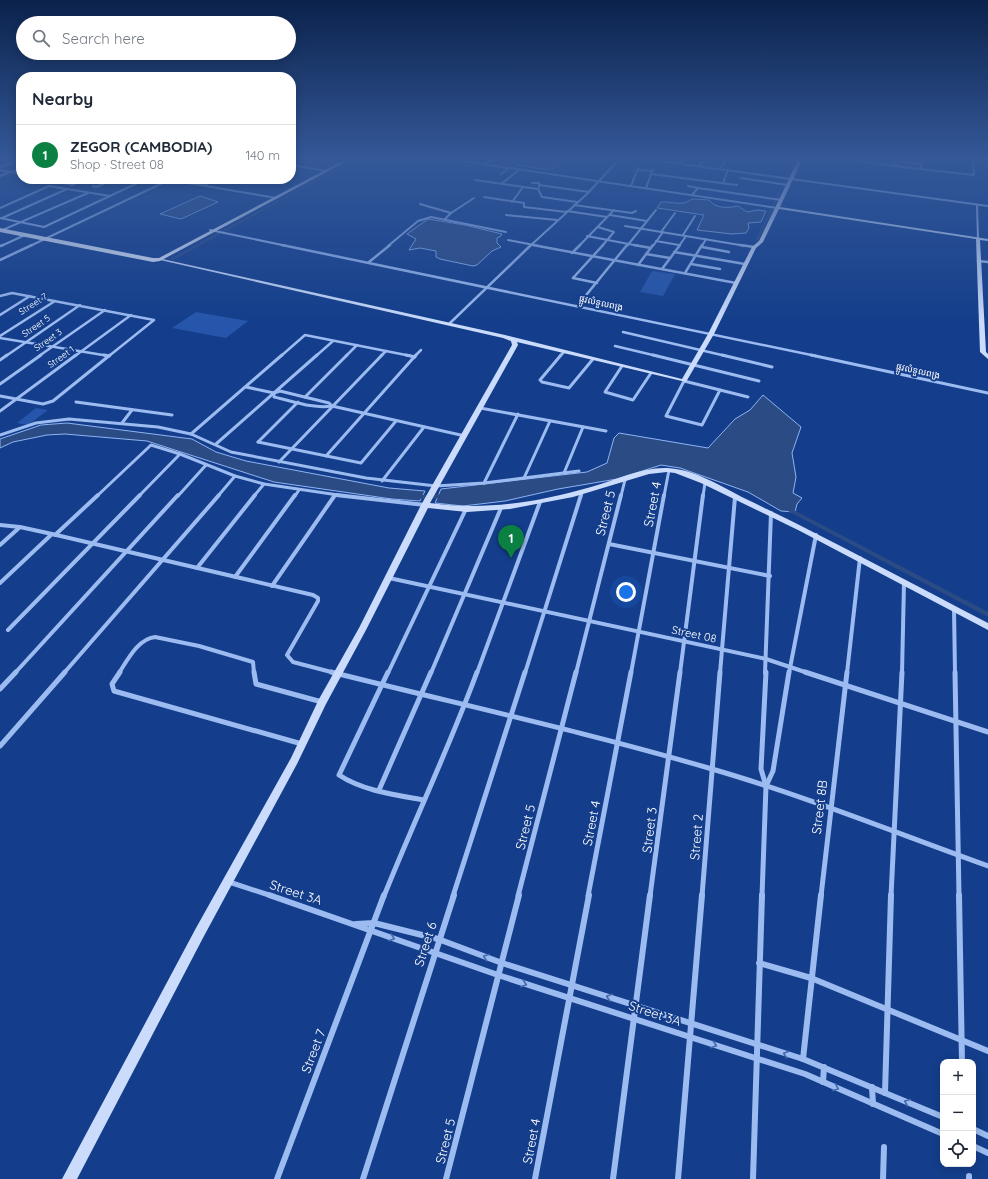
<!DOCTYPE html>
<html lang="en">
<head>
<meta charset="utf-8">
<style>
  :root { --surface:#fff; --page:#f6f6f7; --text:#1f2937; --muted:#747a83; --line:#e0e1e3; --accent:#0b8043 }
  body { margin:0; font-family:Quicksand,"Noto Sans Khmer",sans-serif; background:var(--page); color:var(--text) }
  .controls { position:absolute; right:12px; bottom:12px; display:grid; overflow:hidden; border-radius:8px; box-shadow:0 2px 10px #0003 }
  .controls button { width:36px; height:36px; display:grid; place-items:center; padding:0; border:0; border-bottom:1px solid var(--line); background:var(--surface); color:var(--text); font:20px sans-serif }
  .you { position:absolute; left:626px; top:592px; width:14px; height:14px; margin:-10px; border:3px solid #fff; border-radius:50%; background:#1a73e8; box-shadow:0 0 0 6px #1a73e833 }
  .badge { display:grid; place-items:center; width:26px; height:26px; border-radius:50%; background:var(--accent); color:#fff; font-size:13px; font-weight:700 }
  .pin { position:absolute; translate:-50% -33px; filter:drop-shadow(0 1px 2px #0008) }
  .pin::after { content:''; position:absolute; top:21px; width:14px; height:12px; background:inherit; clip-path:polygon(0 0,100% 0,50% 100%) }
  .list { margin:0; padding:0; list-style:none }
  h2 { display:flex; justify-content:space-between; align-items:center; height:52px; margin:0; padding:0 16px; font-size:17px }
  h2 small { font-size:13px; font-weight:400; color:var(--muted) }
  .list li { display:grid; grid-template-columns:26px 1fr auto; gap:12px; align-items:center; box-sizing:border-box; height:60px; padding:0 16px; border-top:1px solid var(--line) }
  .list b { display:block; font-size:15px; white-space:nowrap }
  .list p { margin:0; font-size:13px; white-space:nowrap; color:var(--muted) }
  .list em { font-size:13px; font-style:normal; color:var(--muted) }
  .icon { flex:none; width:22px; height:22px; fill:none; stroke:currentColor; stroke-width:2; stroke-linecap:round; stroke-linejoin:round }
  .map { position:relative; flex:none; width:988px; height:1179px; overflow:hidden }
  .search { position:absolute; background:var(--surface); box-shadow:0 2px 10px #0003; left:16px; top:16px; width:280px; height:44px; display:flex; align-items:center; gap:10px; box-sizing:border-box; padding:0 14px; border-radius:22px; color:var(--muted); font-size:15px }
  .panel { position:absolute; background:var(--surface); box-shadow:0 2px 10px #0003; left:16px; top:72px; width:280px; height:112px; border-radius:16px }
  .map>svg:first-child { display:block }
  .green { fill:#2656ab }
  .water { fill:#2b4b85; stroke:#8eb4f3 }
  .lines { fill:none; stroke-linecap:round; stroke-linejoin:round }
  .canal { fill:#2b4b85; fill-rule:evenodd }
  .street-far5 { stroke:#9cbbf0; stroke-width:2 }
  .street-far4 { stroke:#9cbbf0; stroke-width:2.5 }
  .street-far3 { stroke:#9cbbf0; stroke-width:3 }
  .street-far2 { stroke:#9cbbf0; stroke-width:4 }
  .street-far1 { stroke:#9cbbf0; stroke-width:5 }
  .street { stroke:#9cbbf0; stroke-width:6 }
  .secondary { fill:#cadbfb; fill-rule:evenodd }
  .primary { fill:#e5edff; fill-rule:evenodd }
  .oneway { stroke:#446aae }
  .labels { text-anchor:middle; stroke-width:4; stroke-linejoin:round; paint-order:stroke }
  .far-street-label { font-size:9px; fill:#fff; stroke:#143e8b }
  .street-label { font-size:11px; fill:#fff; stroke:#143e8b }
  .near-street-label { font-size:13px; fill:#fff; stroke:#143e8b }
</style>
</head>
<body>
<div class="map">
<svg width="988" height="1179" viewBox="0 0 988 1179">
  <rect width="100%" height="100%" fill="#143e8b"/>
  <g class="green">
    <path d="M652,271L675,274L663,296L640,292Z"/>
    <path d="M196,312L248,321L226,338L172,328Z"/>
    <path d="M36,408L48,410L28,425L17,423Z"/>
  </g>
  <g class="water">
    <path d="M526,158H557L564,162L550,170L516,165Z"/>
    <path d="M200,196L218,202L181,219L160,214Z"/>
    <path d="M692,199L709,200C716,209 728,208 738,206L747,212L758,210L766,211L761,222L748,223L749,228L746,233L732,234L697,230L704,215L657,208L661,202C672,201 682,207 692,199Z"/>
    <path d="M428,219L465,225L502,234L501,236L497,238V243L501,247L492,251L477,265L473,266L440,259L436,257V251L420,248L409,250L416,239L407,234Z"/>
    <path d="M763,395L801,427L792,453L796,477L793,493L802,498L797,504L795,512L781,511L748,492L680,468L661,465L617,479L558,489L505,501L463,506L435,503L441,489L587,472L607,463L614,438L619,433L708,448L735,419L750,410Z"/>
    <path d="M67,423L192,439L216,452L246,461L389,488L425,491L420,501L392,499L274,482L147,441L65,434L47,435L13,442L0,448V439L41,425Z"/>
  </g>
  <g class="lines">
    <g class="canal">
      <path d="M356,158H359L173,260L170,259Z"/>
      <path d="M795,158H797L758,240L755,241Z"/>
      <path d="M415,494L422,495L445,494L448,496L445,498L422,499L413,497L412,496L413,495Z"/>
      <path d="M788,507L988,612V617L786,510L785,509Z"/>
    </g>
    <g class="street-far5">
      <path d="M442,158L777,208"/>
      <path d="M638,158L988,206"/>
      <path d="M719,158L727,159"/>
      <path d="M733,158L754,160L757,158"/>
      <path d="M834,158L919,169L921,168L923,158"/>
      <path d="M914,158L922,159"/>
      <path d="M0,159L4,158"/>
      <path d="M904,162L922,164"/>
      <path d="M485,164L494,158"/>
      <path d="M680,164L685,158"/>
      <path d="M291,165L327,171"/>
      <path d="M699,166L706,158"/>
      <path d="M894,166L895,158"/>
      <path d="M0,167L21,160"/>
      <path d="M720,169L727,158"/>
      <path d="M920,169L974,175L973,158"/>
      <path d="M0,170L21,174"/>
      <path d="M638,170L652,171"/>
      <path d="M501,174L509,168"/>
      <path d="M651,174L737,185"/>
      <path d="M0,176L21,168"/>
      <path d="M741,178L788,185"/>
      <path d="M44,179L73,185"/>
      <path d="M170,180L276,198"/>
      <path d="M475,180L538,189L542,197L577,202"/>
      <path d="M532,183H539V187"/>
      <path d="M723,183L728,170"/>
      <path d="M501,184L519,170"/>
      <path d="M71,185L88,179"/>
      <path d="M204,185L217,179"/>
      <path d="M539,185L589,192"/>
      <path d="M93,186L96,187L115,179"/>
      <path d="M631,186L638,168"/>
      <path d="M688,186L698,188"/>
      <path d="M646,188L653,169"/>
      <path d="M692,195L698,188L781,200"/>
      <path d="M484,197L524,203V207L566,212"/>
      <path d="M512,202L523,187"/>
      <path d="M420,204L451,213"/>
      <path d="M574,205L632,213L636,211"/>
      <path d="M977,205L978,239"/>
      <path d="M0,208L49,186L110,196"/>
      <path d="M567,211L607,217"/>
      <path d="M506,215L557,220"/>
      <path d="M610,215L647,221"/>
      <path d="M0,218L44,227L146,179"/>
      <path d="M2,218L67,189"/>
      <path d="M445,219L451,213L474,198"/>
      <path d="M625,226L746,246"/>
      <path d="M598,227L614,232L602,246"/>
      <path d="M210,230L287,246"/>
      <path d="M0,231L88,193"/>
      <path d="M661,232L675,213"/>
      <path d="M683,235L695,216"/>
      <path d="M587,236L639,246"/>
      <path d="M508,240L539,246"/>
      <path d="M656,241L679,245"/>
      <path d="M1,246L25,235"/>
      <path d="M30,246L171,179"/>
      <path d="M388,246L418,221L431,217L506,232"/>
      <path d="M530,246L587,194L620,158"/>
      <path d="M579,246L614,210"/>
      <path d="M627,246L656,210"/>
      <path d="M653,246L663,232"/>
      <path d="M679,246L686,236"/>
      <path d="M702,246L706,239"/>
    </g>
    <g class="street-far4">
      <path d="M282,245L816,356"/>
      <path d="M533,245L736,283"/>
      <path d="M634,245L651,248"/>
      <path d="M740,245L754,247"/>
      <path d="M0,246L3,245"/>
      <path d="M702,247L729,252"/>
      <path d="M674,252L745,264"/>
      <path d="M572,253L580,245"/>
      <path d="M646,254L670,258"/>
      <path d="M0,260L32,245"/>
      <path d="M978,261L988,262"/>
      <path d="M369,262L390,245"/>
      <path d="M691,264L720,269"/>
      <path d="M638,265L653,245"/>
      <path d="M662,269L680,245"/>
      <path d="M685,273L702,245"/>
      <path d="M573,278L603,245"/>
      <path d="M573,278L597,283"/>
      <path d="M0,296L12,293L154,320L109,356"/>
      <path d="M578,305L627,245"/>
      <path d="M0,315L30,296"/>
      <path d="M449,324L531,245"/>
      <path d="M623,332L726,356"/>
      <path d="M0,336L55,301"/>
      <path d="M0,338L109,356"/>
      <path d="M615,346L657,356"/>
      <path d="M6,356L80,305"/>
      <path d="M39,356L105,310"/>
      <path d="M75,356L131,315"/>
      <path d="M281,356L305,335L411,356"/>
      <path d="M316,356L333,341"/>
      <path d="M346,356L357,345"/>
      <path d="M381,356L386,351"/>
      <path d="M415,356L421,350"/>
      <path d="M560,356L564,352"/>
    </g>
    <g class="street-far3">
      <path d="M104,355L109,356"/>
      <path d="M406,355L415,357"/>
      <path d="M561,355L540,380L542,382L569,388L593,359"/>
      <path d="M653,355L759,381"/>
      <path d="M722,355L772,367"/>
      <path d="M811,355L988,393"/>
      <path d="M0,360L7,355"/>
      <path d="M622,366L605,392L633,400L651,373"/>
      <path d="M684,381L720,390L702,425L666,416Z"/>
      <path d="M0,384L41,355"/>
      <path d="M246,387L274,393L280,391L329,403L332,406L465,436"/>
      <path d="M720,390L748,397"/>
      <path d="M274,393V397C293,401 312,409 332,406"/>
      <path d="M0,396L43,404L53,401L110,355"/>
      <path d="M305,397L347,355"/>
      <path d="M76,402L172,415"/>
      <path d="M480,408L606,431"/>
      <path d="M0,411L76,355"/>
      <path d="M122,423L132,410"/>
      <path d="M191,434L282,355"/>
      <path d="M0,435L36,423L69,419L158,427L191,434L231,452L366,478L436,486L484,483L579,471"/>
      <path d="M258,442L361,463L396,421"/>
      <path d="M258,442L298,402"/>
      <path d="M216,444L317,355"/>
      <path d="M326,456L416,355"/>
      <path d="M279,462L382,355"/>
      <path d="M564,473L583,427"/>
      <path d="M524,478L550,421"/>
      <path d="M382,481L424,427"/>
      <path d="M484,483L518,414"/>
      <path d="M97,496L151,445L180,454L235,476L264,484L345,496"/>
      <path d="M139,496L180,454"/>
      <path d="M178,496L206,465"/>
      <path d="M218,496L235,476"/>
      <path d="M254,496L264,484"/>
      <path d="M295,496L299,490"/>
      <path d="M581,496L582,493"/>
      <path d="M621,496L625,480"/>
      <path d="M664,496L669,470"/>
      <path d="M703,496L705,483"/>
    </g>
    <g class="street-far2">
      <path d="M336,495L425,505"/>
      <path d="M0,525L20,527L52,534L313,595L318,598V601L287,655L293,662L335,673"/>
      <path d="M55,535L98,495"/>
      <path d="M609,544L770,576"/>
      <path d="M0,545L20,527"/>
      <path d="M197,568L255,495"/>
      <path d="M235,577L295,495"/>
      <path d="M389,578L766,659L808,673"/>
      <path d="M0,583L52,534"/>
      <path d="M272,586L335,495"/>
      <path d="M954,609L955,673"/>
      <path d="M8,630L140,495"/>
      <path d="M15,673L178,495"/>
      <path d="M64,673L219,495"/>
      <path d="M119,673C128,659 138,639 155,637L199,646L253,662L254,673"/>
      <path d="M388,673L466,509"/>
      <path d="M431,673L501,508"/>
      <path d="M477,673L540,502"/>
      <path d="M525,673L581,495"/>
      <path d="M576,673L621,495"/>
      <path d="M631,673L664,495"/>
      <path d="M680,673L703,495"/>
      <path d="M720,673L735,497"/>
      <path d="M765,673L771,513"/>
      <path d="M789,673L816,535"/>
      <path d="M847,673L860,558"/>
      <path d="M902,673L904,583"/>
    </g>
    <g class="street-far1">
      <path d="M120,672L112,684L114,691L302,744"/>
      <path d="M254,672L256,684L322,702"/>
      <path d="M331,672C458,704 586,732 712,769C805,796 896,833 988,866"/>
      <path d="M388,672L339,775C363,791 396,795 424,800"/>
      <path d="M805,672L988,732"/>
      <path d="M955,672L959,896"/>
      <path d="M0,689L16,672"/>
      <path d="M0,746L65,672"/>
      <path d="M766,786L773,771L789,672"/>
      <path d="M379,790L431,672"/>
      <path d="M229,882L272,896"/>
      <path d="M384,896C414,821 449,748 477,672"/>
      <path d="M453,896L525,672"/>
      <path d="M518,896L576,672"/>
      <path d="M588,896L631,672"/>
      <path d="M650,896L680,672"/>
      <path d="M702,896L720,672"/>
      <path d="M762,896L766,786L761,769L766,672"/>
      <path d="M821,896L847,672"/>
      <path d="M891,896L902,672"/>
    </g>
    <g class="street">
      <path d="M269,895L498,975L805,1074L943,1134"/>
      <path d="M959,895L962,1062"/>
      <path d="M356,924L374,923L438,939L502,963L803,1059L943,1117"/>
      <path d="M759,963L811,978L988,1051"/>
      <path d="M803,1059L821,895"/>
      <path d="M823,1082L824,1067"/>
      <path d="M872,1087L873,1104"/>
      <path d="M885,1093L891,895"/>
      <path d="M973,1129L988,1136"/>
      <path d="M973,1146L988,1153"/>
      <path d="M969,1176V1179"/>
      <path d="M277,1179L384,895"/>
      <path d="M363,1179L454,895"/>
      <path d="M446,1179L519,895"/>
      <path d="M535,1179L589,895"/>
      <path d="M613,1179L650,895"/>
      <path d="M678,1179L702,895"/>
      <path d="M753,1179L762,895"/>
      <path d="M883,1179L884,1147"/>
    </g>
    <path class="secondary" d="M799,158H803L780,207L988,239V241L980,240L986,352L988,354V359L980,352L976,239L779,209L763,242L756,248L714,334L686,382L517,342L518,345L430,503C485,511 539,502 591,487C616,480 642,467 667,468C695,469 722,487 746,499C828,538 907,581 988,623V630L800,531L701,483L675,473L667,472L649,474L573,497L510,509L467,512L428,508L366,630L326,704L297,764L204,936L77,1179H62L196,928L291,758L319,699L359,628L421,505L512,345L511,341L503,338L160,260L158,259V258L505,335L682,379L708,334L752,247L759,241Z"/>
    <path class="primary" d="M348,158H353L160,261L153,262L0,232V228L153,258H159Z"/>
  </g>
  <defs><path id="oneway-chevron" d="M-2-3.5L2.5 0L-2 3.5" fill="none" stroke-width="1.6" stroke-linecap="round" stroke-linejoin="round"/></defs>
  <g class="oneway">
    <use href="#oneway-chevron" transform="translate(392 938) rotate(19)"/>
    <use href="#oneway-chevron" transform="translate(486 957) rotate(-159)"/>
    <use href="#oneway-chevron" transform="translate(524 984) rotate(18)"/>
    <use href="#oneway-chevron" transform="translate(609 997) rotate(-162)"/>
    <use href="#oneway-chevron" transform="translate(714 1045) rotate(18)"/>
    <use href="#oneway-chevron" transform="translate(786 1054) rotate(-162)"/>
    <use href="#oneway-chevron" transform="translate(836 1088) rotate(23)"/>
    <use href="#oneway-chevron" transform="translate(907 1102) rotate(-157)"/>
  </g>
  <linearGradient id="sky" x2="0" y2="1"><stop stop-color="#0b224c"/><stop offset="0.49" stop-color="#345898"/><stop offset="1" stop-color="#345898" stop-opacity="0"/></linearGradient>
  <rect width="988" height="323" fill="url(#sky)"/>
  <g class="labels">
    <g class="far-street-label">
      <text transform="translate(601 303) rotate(12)" y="3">ផ្លូវលំទួលពង្រ</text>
      <text transform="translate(33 304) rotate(-33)" y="3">Street 7</text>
      <text transform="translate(36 326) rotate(-34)" y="3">Street 5</text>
      <text transform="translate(48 340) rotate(-35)" y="3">Street 3</text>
      <text transform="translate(61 357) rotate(-36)" y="3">Street 1</text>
      <text transform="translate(918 371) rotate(12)" y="3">ផ្លូវលំទួលពង្រ</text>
    </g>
    <g class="street-label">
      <text transform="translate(694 634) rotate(12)" y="4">Street 08</text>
    </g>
    <g class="near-street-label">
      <text transform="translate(652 504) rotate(-79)" y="5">Street 4</text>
      <text transform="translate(605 513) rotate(-76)" y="5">Street 5</text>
      <text transform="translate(819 807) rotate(-83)" y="5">Street 8B</text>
      <text transform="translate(591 823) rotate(-79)" y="5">Street 4</text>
      <text transform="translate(525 827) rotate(-76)" y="5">Street 5</text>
      <text transform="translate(649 830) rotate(-83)" y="5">Street 3</text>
      <text transform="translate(696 837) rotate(-85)" y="5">Street 2</text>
      <text transform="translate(296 892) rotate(18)" y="5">Street 3A</text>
      <text transform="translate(425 944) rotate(-72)" y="5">Street 6</text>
      <text transform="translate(655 1013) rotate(18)" y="5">Street 3A</text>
      <text transform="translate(313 1051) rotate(-69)" y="5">Street 7</text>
      <text transform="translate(445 1141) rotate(-76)" y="5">Street 5</text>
      <text transform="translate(531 1141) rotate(-79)" y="5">Street 4</text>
    </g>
  </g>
</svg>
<div class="controls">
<button>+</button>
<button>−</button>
<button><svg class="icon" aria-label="locate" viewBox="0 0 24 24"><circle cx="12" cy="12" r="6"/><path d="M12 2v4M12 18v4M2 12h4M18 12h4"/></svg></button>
</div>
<div class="you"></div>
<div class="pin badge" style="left:511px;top:558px">1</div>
<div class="search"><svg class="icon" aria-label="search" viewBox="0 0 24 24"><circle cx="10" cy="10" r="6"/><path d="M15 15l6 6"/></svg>Search here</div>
<section class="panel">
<h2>Nearby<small></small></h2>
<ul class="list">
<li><span class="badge">1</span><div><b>ZEGOR (CAMBODIA)</b><p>Shop · Street 08</p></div><em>140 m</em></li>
</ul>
</section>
</div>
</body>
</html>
